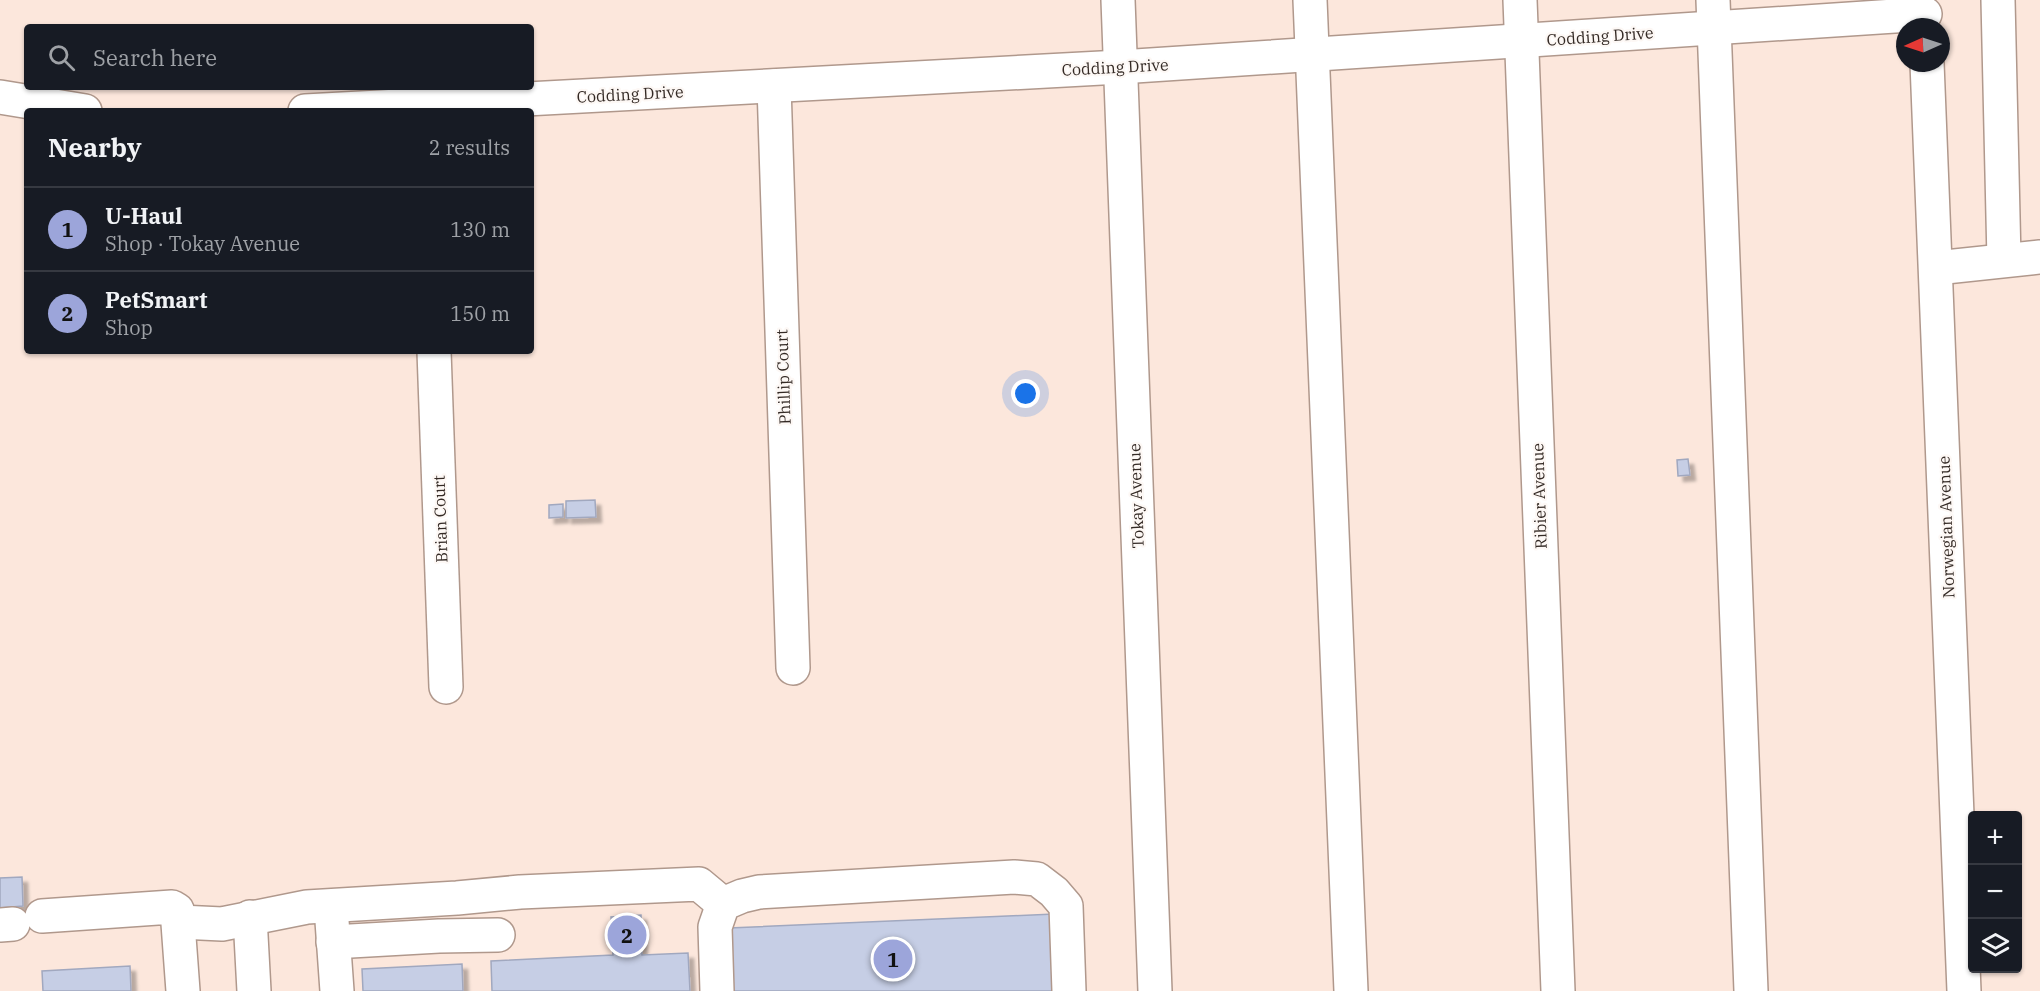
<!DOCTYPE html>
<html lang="en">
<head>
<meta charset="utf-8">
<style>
  :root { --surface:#171b24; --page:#20242c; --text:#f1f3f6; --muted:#9ea1a6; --line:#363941; --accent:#9ca5da }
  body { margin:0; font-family:"IBM Plex Serif",serif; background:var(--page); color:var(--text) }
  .controls { position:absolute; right:18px; bottom:18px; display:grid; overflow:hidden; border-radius:6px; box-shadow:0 2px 4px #0004 }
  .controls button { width:54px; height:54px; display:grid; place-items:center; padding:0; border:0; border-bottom:2px solid var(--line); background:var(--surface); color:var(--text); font:30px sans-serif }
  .compass { position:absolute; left:1896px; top:18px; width:54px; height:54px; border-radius:50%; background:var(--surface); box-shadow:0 2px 4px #0004; rotate:267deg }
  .you { position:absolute; left:1026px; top:394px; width:21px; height:21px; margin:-15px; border:4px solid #fff; border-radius:50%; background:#1a73e8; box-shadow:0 0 0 9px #1a73e833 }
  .badge { display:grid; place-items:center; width:39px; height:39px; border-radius:50%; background:var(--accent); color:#111; font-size:20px; font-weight:700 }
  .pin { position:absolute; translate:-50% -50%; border:3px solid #fff; box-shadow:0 2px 6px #0006 }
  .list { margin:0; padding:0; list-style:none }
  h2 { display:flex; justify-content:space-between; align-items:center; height:78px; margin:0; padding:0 24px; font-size:26px }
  h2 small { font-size:20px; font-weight:400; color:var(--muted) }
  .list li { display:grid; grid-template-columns:39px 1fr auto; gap:18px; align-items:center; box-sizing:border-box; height:84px; padding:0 24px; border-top:2px solid var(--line) }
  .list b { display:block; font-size:22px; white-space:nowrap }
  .list p { margin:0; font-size:20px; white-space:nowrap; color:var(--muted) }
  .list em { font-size:20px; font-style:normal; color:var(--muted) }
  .icon { flex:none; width:33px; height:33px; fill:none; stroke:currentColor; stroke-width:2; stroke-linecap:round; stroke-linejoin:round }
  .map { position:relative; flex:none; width:2040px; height:991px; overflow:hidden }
  .search { position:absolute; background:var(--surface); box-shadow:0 2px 4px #0004; left:24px; top:24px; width:510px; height:66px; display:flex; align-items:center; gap:15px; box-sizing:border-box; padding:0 21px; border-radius:6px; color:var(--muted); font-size:22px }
  .panel { position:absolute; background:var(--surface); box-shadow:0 2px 4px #0004; left:24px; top:108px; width:510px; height:246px; border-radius:6px }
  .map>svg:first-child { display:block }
  .building { fill:#c6cee5; stroke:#a1a8bf; stroke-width:1.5; filter:url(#shadow) }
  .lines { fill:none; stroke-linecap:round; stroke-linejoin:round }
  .minor-casing { stroke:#b0988c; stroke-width:36 }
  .minor { stroke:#fff; stroke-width:33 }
  .labels { text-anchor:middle; stroke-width:4.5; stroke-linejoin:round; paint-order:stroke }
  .street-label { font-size:16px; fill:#342a25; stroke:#fdf8f5 }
</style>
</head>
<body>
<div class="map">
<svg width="2040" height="991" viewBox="0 0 2040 991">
  <defs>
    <filter id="shadow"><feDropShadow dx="5.5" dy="5.5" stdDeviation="1.5" flood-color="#0004"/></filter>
  </defs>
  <rect width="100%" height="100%" fill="#fce7dc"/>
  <g class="building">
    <path d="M1688,459L1690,475L1678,476L1677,460Z"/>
    <path d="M595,500L596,517L566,518V501Z"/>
    <path d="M563,504V517L549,518V505Z"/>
    <path d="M22,877L23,906L0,908V878Z"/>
    <path d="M1054,914L1057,991H732L729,928Z"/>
    <path d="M641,915L642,955L688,953L690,991H492L491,961L613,955L611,917Z"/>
    <path d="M462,964L463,991H363L362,969Z"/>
    <path d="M130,966L131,991H43L42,971Z"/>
  </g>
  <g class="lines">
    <defs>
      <g id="minor">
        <path d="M1118,0L1155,991"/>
        <path d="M1310,0L1351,991"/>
        <path d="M1520,0L1558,991"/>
        <path d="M1713,0L1751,991"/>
        <path d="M1998,0L2004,260"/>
        <path d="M1927,63L1964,991"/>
        <path d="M774,86L793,668"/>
        <path d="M0,97L85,111"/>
        <path d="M305,111L1120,67L1925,14"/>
        <path d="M1936,268L2040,257"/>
        <path d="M434,351L446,687"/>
        <path d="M42,916L172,907L177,910L183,991"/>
        <path d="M250,917L254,991"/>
        <path d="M332,921L337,991"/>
        <path d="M180,922L222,924L307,907L457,898L520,892L699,884L723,904"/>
        <path d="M0,925L13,924"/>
        <path d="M333,942L439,936L498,935"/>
        <path d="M717,991L715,927L723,904L742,896L759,892L1014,877L1037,879L1054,892L1066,906L1069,991"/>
      </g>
    </defs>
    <use href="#minor" class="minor-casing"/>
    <use href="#minor" class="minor"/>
  </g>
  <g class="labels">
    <g class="street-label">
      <text transform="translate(1600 36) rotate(-4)" y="6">Codding Drive</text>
      <text transform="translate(1115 67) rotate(-3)" y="6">Codding Drive</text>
      <text transform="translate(630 94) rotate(-3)" y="6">Codding Drive</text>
      <text transform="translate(783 377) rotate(-92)" y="6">Phillip Court</text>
      <text transform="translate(1136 496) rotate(-92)" y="6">Tokay Avenue</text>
      <text transform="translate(1539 496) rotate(-92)" y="6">Ribier Avenue</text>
      <text transform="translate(440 519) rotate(-92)" y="6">Brian Court</text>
      <text transform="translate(1946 527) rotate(-92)" y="6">Norwegian Avenue</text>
    </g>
  </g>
</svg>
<div class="controls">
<button>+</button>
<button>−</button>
<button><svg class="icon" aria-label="layers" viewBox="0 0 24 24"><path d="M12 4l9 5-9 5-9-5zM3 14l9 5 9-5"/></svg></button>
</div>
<svg class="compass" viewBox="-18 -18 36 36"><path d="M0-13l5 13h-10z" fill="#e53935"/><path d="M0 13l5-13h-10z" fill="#9ea1a6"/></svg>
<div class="you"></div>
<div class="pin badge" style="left:893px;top:959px">1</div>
<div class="pin badge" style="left:627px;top:935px">2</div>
<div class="search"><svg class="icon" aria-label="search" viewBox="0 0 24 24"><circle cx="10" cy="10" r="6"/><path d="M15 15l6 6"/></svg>Search here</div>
<section class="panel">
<h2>Nearby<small>2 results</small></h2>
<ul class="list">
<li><span class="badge">1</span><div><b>U-Haul</b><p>Shop · Tokay Avenue</p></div><em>130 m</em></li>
<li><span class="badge">2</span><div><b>PetSmart</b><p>Shop</p></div><em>150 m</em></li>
</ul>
</section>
</div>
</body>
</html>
